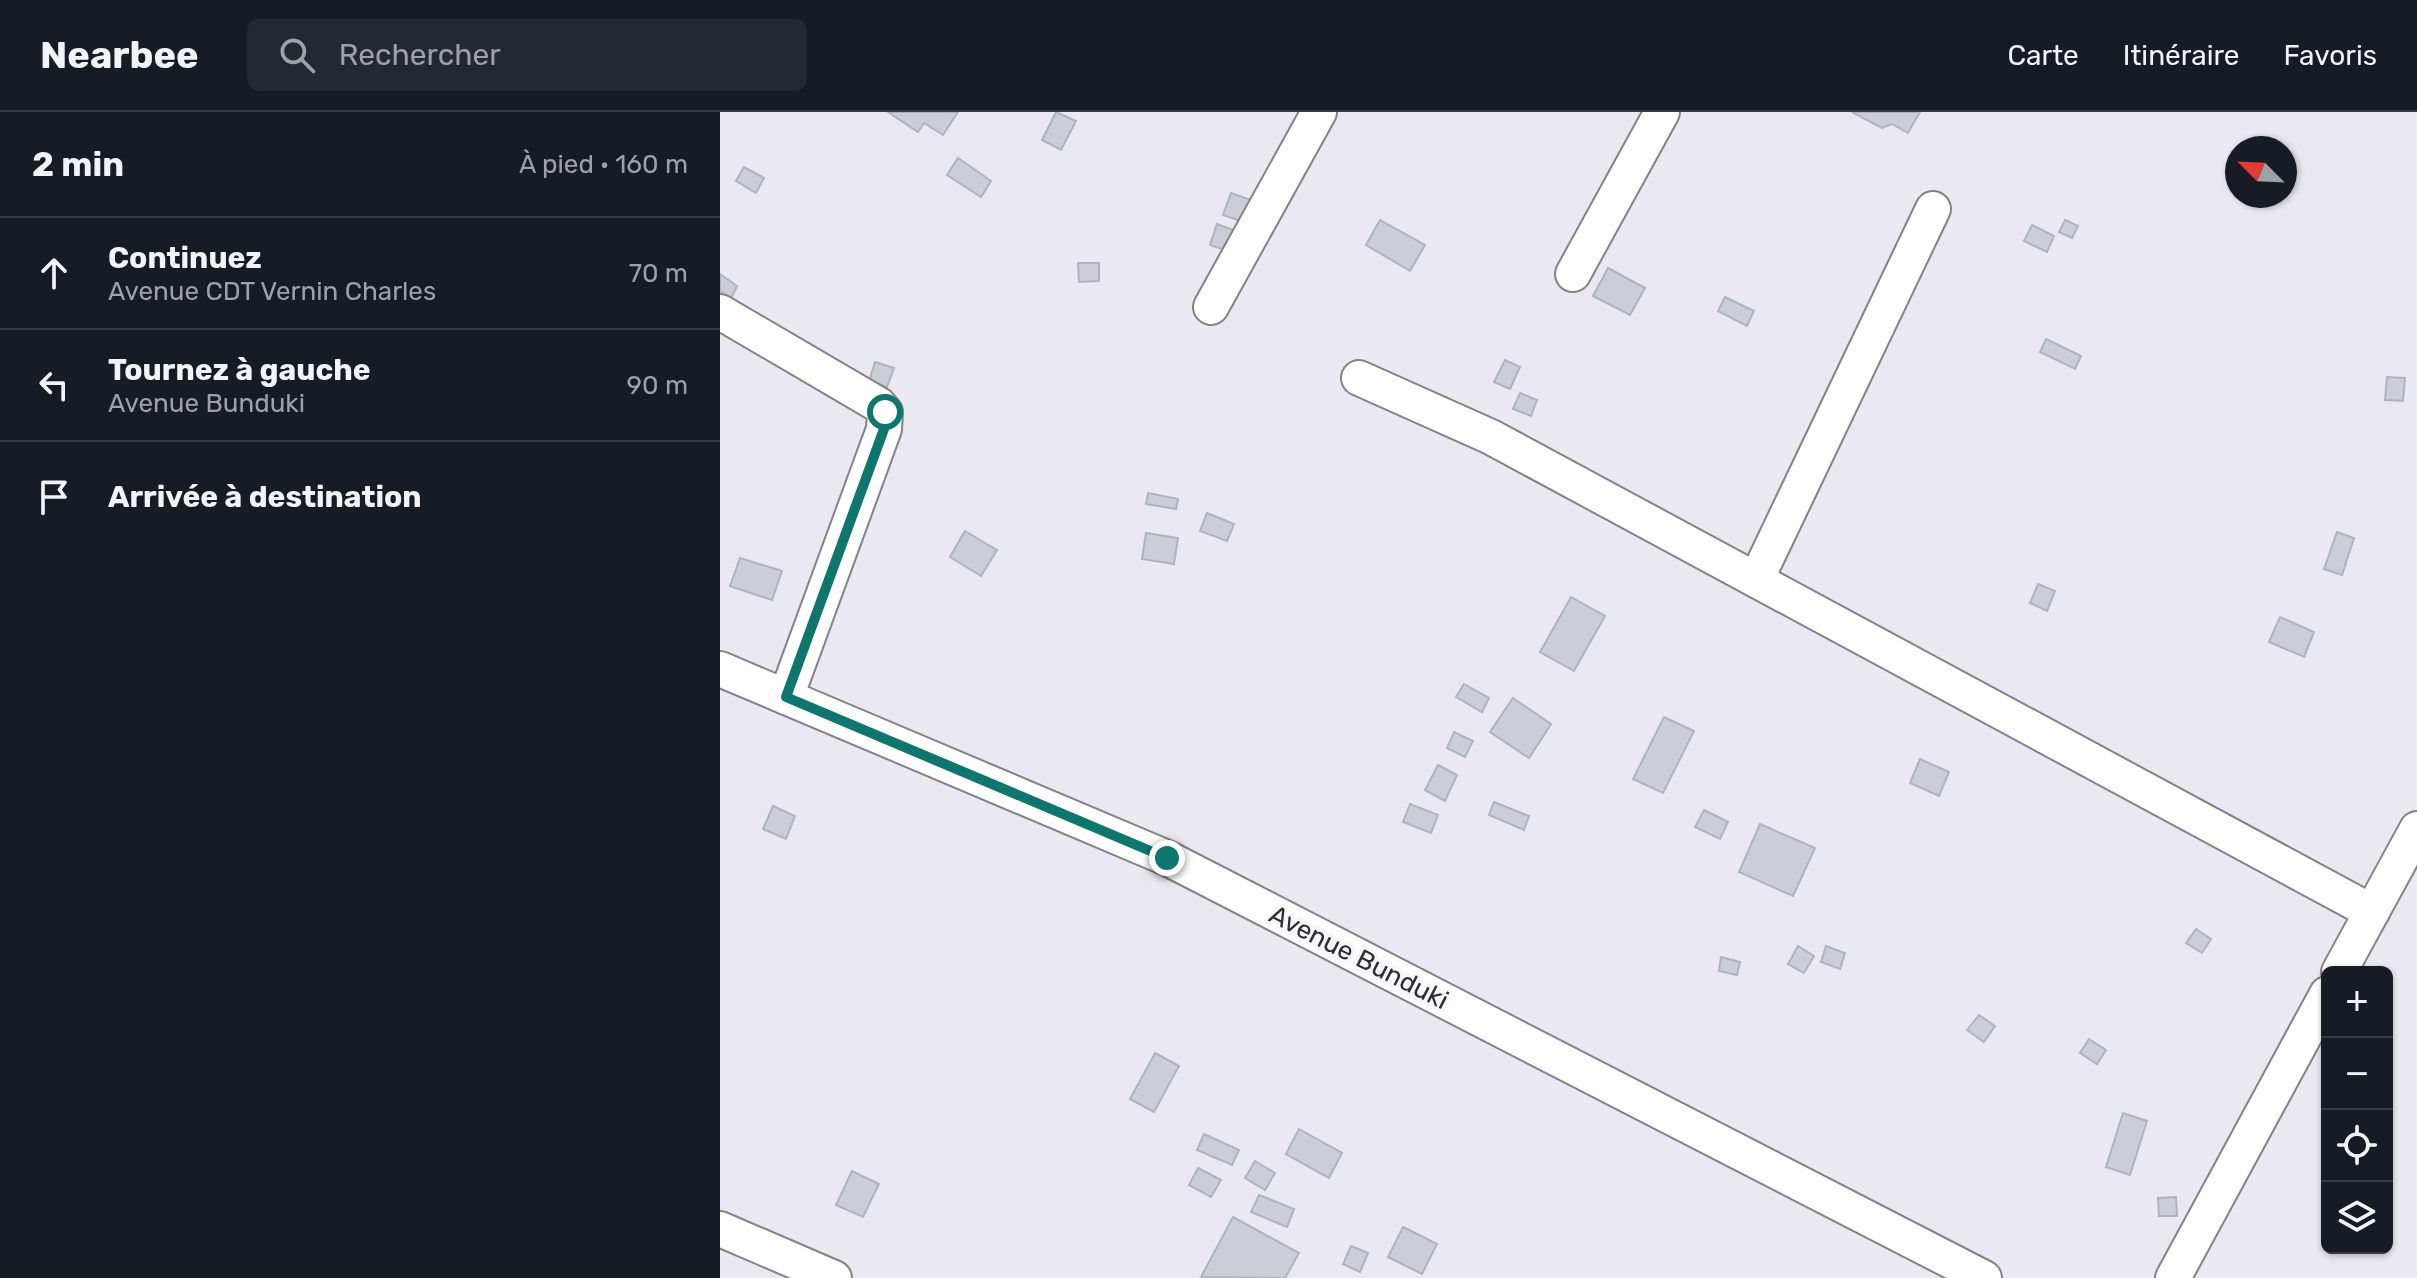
<!DOCTYPE html>
<html lang="fr">
<head>
<meta charset="utf-8">
<style>
  :root { --surface:#171b24; --page:#242831; --text:#f1f3f6; --muted:#9ea1a6; --line:#363941 }
  body { margin:0; font-family:Rubik,sans-serif; background:var(--page); color:var(--text) }
  .controls { position:absolute; right:24px; bottom:24px; display:grid; overflow:hidden; border-radius:12px; box-shadow:0 2px 6px #0004 }
  .controls button { width:72px; height:72px; display:grid; place-items:center; padding:0; border:0; border-bottom:2px solid var(--line); background:var(--surface); color:var(--text); font:40px sans-serif }
  .compass { position:absolute; left:1505px; top:24px; width:72px; height:72px; border-radius:50%; background:var(--surface); box-shadow:0 2px 6px #0004; rotate:294deg }
  .stop { position:absolute; width:24px; height:24px; margin:-18px; border:6px solid #0f766e; border-radius:50%; background:#fff }
  .stop.end { background:#0f766e; border-color:#fff; box-shadow:0 2px 8px #0008 }
  .list { margin:0; padding:0; list-style:none }
  h2 { display:flex; justify-content:space-between; align-items:center; height:104px; margin:0; padding:0 32px; font-size:34px }
  h2 small { font-size:26px; font-weight:400; color:var(--muted) }
  .list li { display:grid; grid-template-columns:52px 1fr auto; gap:24px; align-items:center; box-sizing:border-box; height:112px; padding:0 32px; border-top:2px solid var(--line) }
  .list b { display:block; font-size:30px; white-space:nowrap }
  .list p { margin:0; font-size:26px; white-space:nowrap; color:var(--muted) }
  .list em { font-size:26px; font-style:normal; color:var(--muted) }
  .icon { flex:none; width:44px; height:44px; fill:none; stroke:currentColor; stroke-width:2; stroke-linecap:round; stroke-linejoin:round }
  .map { position:relative; flex:none; width:1697px; height:1166px; overflow:hidden }
  header { display:flex; align-items:center; gap:48px; box-sizing:border-box; height:112px; padding:0 40px; background:var(--surface); border-bottom:2px solid var(--line) }
  header strong { font-size:38px }
  nav { display:flex; gap:44px; margin-inline-start:auto; font-size:28px }
  .search { width:560px; height:72px; background:var(--page); display:flex; align-items:center; gap:20px; box-sizing:border-box; padding:0 28px; border-radius:12px; color:var(--muted); font-size:30px }
  main { display:flex }
  aside { flex:1; background:var(--surface) }
  .map>svg:first-child { display:block }
  .building { fill:#cbced6; stroke:#b0b3ba; stroke-width:2 }
  .lines { fill:none; stroke-linecap:round; stroke-linejoin:round }
  .minor-casing { stroke:#83828a; stroke-width:38 }
  .minor { stroke:#fff; stroke-width:34 }
  .route { stroke:#0f766e; stroke-width:10 }
  .labels { text-anchor:middle; stroke-width:8; stroke-linejoin:round; paint-order:stroke }
  .street-label { font-size:26px; fill:#2e2e31; stroke:#f7f6fe }
</style>
</head>
<body>
<header>
<strong>Nearbee</strong>
<div class="search"><svg class="icon" aria-label="search" viewBox="0 0 24 24"><circle cx="10" cy="10" r="6"/><path d="M15 15l6 6"/></svg>Rechercher</div>
<nav><a>Carte</a><a>Itinéraire</a><a>Favoris</a></nav>
</header>
<main>
<aside>
<h2>2 min<small>À pied · 160 m</small></h2>
<ul class="list">
<li><svg class="icon" aria-label="ahead" viewBox="0 0 24 24"><path d="M12 20V5M6 11l6-6 6 6"/></svg><div><b>Continuez</b><p>Avenue CDT Vernin Charles</p></div><em>70 m</em></li>
<li><svg class="icon" aria-label="left" viewBox="0 0 24 24"><path d="M17 20v-9H6M10 6l-5 5 5 5"/></svg><div><b>Tournez à gauche</b><p>Avenue Bunduki</p></div><em>90 m</em></li>
<li><svg class="icon" aria-label="arrive" viewBox="0 0 24 24"><path d="M6 21V4h12l-3 4 3 4H6"/></svg><div><b>Arrivée à destination</b></div></li>
</ul>
</aside>
<div class="map">
<svg width="1697" height="1166" viewBox="0 0 1697 1166">
  <rect width="100%" height="100%" fill="#eae9f1"/>
  <g class="building">
    <path d="M168,0H238L223,23L204,11L198,20Z"/>
    <path d="M336,0L356,9L341,38L322,28Z"/>
    <path d="M1132,0H1200L1188,21L1172,12L1162,16Z"/>
    <path d="M238,46L271,69L261,85L227,63Z"/>
    <path d="M24,55L44,66L36,81L16,69Z"/>
    <path d="M511,81L531,88L523,110L503,103Z"/>
    <path d="M660,108L705,133L690,159L646,133Z"/>
    <path d="M1345,108L1358,114L1352,126L1339,120Z"/>
    <path d="M497,112L519,120L513,141L490,133Z"/>
    <path d="M1312,113L1334,124L1327,140L1304,129Z"/>
    <path d="M358,151H379V169L359,170Z"/>
    <path d="M888,156L925,176L910,203L873,184Z"/>
    <path d="M0,162L17,174L11,187L0,179Z"/>
    <path d="M1005,185L1034,199L1027,214L998,199Z"/>
    <path d="M1326,227L1361,244L1355,257L1320,240Z"/>
    <path d="M785,248L800,255L790,277L774,270Z"/>
    <path d="M155,250L174,256L167,275L149,269Z"/>
    <path d="M1667,265L1685,266L1683,289L1665,288Z"/>
    <path d="M800,281L817,288L811,304L793,297Z"/>
    <path d="M428,381L458,387L456,397L426,392Z"/>
    <path d="M487,401L514,412L507,429L480,419Z"/>
    <path d="M245,419L277,438L261,464L230,445Z"/>
    <path d="M1617,420L1634,426L1622,463L1604,457Z"/>
    <path d="M426,421L458,426L454,452L422,447Z"/>
    <path d="M20,446L62,459L52,488L10,474Z"/>
    <path d="M1318,472L1335,479L1327,499L1310,491Z"/>
    <path d="M851,485L885,504L854,559L820,540Z"/>
    <path d="M1560,505L1594,520L1584,545L1549,530Z"/>
    <path d="M744,572L769,586L762,600L736,585Z"/>
    <path d="M793,586L831,612L809,646L770,620Z"/>
    <path d="M944,605L974,619L943,681L913,667Z"/>
    <path d="M734,620L753,629L745,645L727,636Z"/>
    <path d="M1200,647L1229,660L1219,684L1190,671Z"/>
    <path d="M718,653L737,663L725,689L705,678Z"/>
    <path d="M774,690L809,704L804,718L769,703Z"/>
    <path d="M690,692L718,703L711,721L683,710Z"/>
    <path d="M53,694L75,704L66,727L43,717Z"/>
    <path d="M984,698L1008,710L1000,727L975,715Z"/>
    <path d="M1040,712L1095,736L1073,784L1019,760Z"/>
    <path d="M1476,817L1491,827L1482,841L1466,831Z"/>
    <path d="M1078,834L1094,844L1084,861L1068,852Z"/>
    <path d="M1106,834L1125,841L1120,857L1101,850Z"/>
    <path d="M1001,845L1020,850L1017,863L999,859Z"/>
    <path d="M1259,903L1275,914L1264,930L1247,918Z"/>
    <path d="M1369,927L1386,938L1377,952L1360,941Z"/>
    <path d="M435,941L459,954L434,1000L410,987Z"/>
    <path d="M1403,1001L1427,1009L1410,1063L1386,1055Z"/>
    <path d="M579,1017L622,1041L609,1066L566,1042Z"/>
    <path d="M484,1022L519,1038L512,1053L477,1038Z"/>
    <path d="M535,1049L555,1061L545,1078L525,1066Z"/>
    <path d="M478,1056L501,1068L491,1085L469,1073Z"/>
    <path d="M132,1059L159,1072L143,1105L116,1093Z"/>
    <path d="M539,1083L574,1097L567,1115L531,1100Z"/>
    <path d="M1456,1085L1457,1104H1439L1438,1086Z"/>
    <path d="M513,1105L579,1141L565,1166L481,1165Z"/>
    <path d="M683,1115L717,1132L702,1162L668,1145Z"/>
    <path d="M631,1134L648,1141L640,1160L623,1152Z"/>
  </g>
  <g class="lines">
    <defs>
      <g id="minor">
        <path d="M853,162L942,0"/>
        <path d="M491,195L599,0"/>
        <path d="M0,200L159,293L165,300L164,317L66,585"/>
        <path d="M639,266L771,325L1652,800"/>
        <path d="M1036,468L1213,97"/>
        <path d="M0,557L447,746L1264,1166"/>
        <path d="M1619,860L1697,717"/>
        <path d="M0,1117L114,1166"/>
        <path d="M1453,1166L1607,882"/>
      </g>
    </defs>
    <use href="#minor" class="minor-casing"/>
    <use href="#minor" class="minor"/>
  </g>
  <g class="lines">
    <path class="route" d="M165,300L164,317L66,585L447,746"/>
  </g>
  <g class="labels">
    <g class="street-label">
      <text transform="translate(639 845) rotate(27)" y="9">Avenue Bunduki</text>
    </g>
  </g>
</svg>
<div class="controls">
<button>+</button>
<button>−</button>
<button><svg class="icon" aria-label="locate" viewBox="0 0 24 24"><circle cx="12" cy="12" r="6"/><path d="M12 2v4M12 18v4M2 12h4M18 12h4"/></svg></button>
<button><svg class="icon" aria-label="layers" viewBox="0 0 24 24"><path d="M12 4l9 5-9 5-9-5zM3 14l9 5 9-5"/></svg></button>
</div>
<svg class="compass" viewBox="-18 -18 36 36"><path d="M0-13l5 13h-10z" fill="#e53935"/><path d="M0 13l5-13h-10z" fill="#9ea1a6"/></svg>
<div class="stop" style="left:165px;top:300px"></div>
<div class="stop end" style="left:447px;top:746px"></div>
</div>
</main>
</body>
</html>
